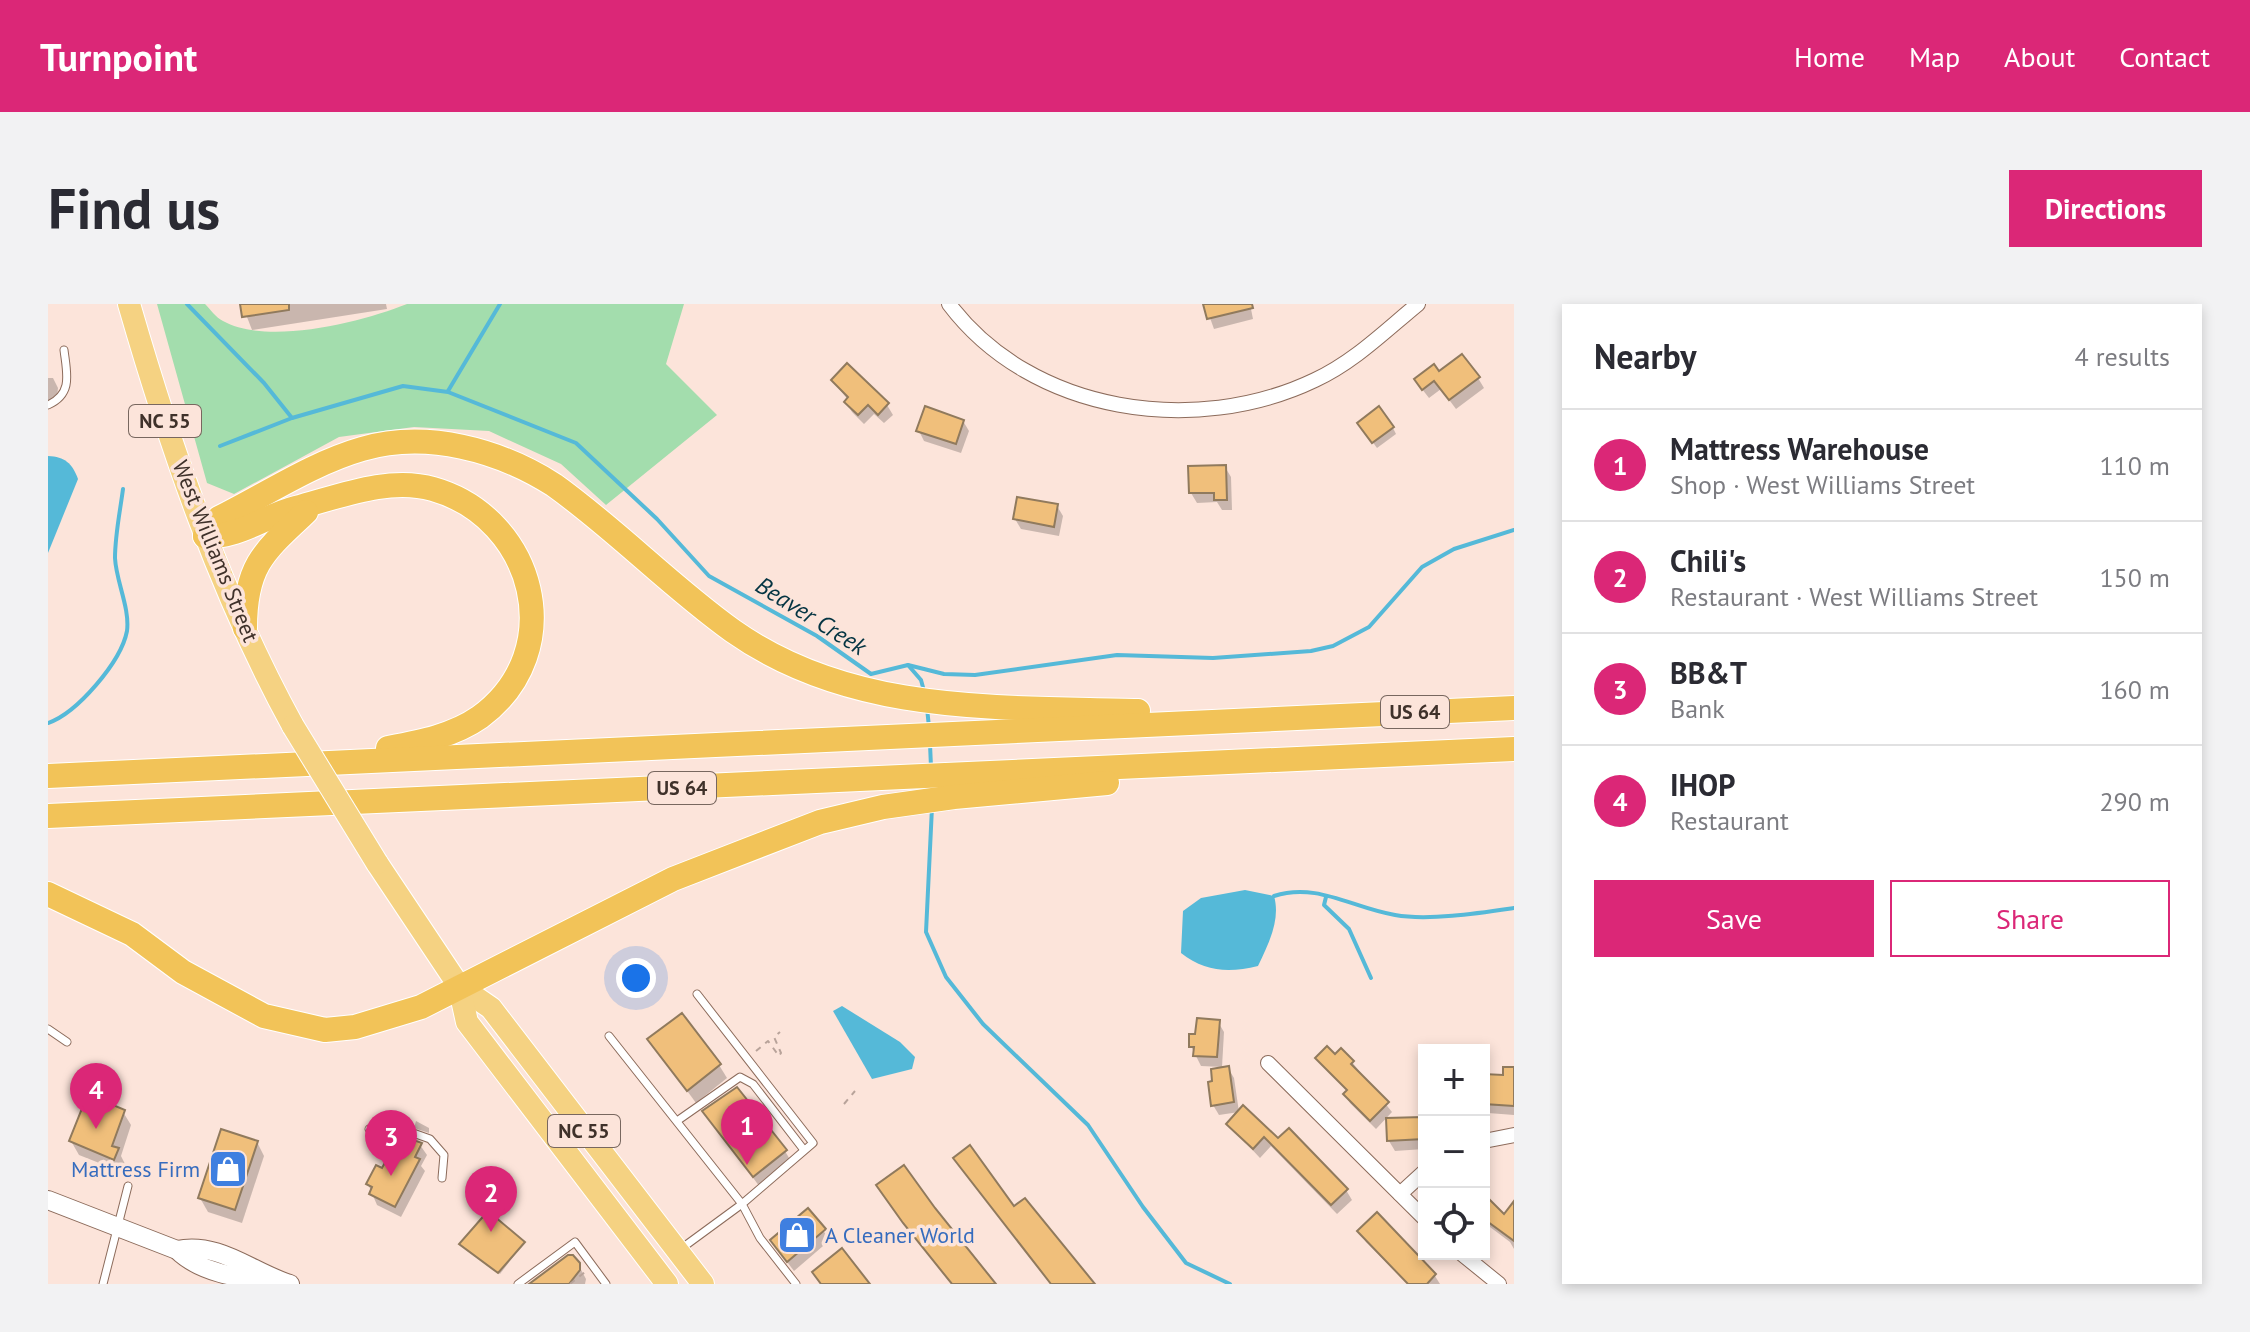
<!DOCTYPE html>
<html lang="en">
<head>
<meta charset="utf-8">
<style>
  :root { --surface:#fff; --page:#f2f2f3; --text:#2b2b33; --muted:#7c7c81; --line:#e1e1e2; --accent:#db2777 }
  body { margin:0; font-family:"PT Sans",sans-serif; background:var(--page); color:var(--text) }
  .controls { position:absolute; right:24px; bottom:24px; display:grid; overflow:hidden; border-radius:0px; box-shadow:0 4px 12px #0003 }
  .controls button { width:72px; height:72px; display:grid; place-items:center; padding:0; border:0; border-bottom:2px solid var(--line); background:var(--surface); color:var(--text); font:40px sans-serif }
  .you { position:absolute; left:588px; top:674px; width:28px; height:28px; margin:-20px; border:6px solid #fff; border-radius:50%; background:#1a73e8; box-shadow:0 0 0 12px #1a73e833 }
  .badge { display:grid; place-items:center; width:52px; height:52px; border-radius:50%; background:var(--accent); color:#fff; font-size:26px; font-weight:700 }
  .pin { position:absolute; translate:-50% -66px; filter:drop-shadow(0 2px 4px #0008) }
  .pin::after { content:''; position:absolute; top:42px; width:28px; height:24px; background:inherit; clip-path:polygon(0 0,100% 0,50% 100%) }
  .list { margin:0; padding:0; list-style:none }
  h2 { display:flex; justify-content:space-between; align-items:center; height:104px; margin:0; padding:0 32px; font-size:34px }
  h2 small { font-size:26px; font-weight:400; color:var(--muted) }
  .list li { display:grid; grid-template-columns:52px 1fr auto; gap:24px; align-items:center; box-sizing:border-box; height:112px; padding:0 32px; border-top:2px solid var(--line) }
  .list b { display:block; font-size:30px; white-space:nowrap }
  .list p { margin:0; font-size:26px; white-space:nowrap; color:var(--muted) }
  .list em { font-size:26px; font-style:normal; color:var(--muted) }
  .actions { display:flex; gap:16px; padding:24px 32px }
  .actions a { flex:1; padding:18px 0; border:2px solid var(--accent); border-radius:0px; text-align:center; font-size:28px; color:var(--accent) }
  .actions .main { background:var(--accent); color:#fff }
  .icon { flex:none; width:44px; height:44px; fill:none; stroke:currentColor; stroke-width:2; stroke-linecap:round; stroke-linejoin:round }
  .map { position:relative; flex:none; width:1466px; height:980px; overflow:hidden; border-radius:0px }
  header { display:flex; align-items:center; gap:48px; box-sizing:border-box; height:112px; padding:0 40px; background:var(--accent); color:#fff }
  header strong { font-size:38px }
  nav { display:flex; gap:44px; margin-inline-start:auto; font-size:28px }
  .intro { display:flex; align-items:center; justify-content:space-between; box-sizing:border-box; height:192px; padding:0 48px }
  h1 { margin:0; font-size:56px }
  .button { padding:20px 36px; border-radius:0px; background:var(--accent); color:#fff; font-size:28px; font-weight:700 }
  main { display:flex; gap:48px; padding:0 48px }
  aside { flex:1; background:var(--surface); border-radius:0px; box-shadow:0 4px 12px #0003 }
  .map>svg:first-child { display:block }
  .green { fill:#a3ddad }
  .water { fill:#55b9d8 }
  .shadow { fill:#0003 }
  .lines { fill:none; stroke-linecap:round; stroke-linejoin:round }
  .stream { stroke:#55b9d8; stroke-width:4 }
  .building { fill:#f0bf7b; stroke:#907a5d; stroke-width:2 }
  .service-casing { stroke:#8c6b5b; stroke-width:9 }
  .minor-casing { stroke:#8c6b5b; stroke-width:16 }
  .tertiary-casing { stroke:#8c6b5b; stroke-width:20 }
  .primary-casing { stroke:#fff; stroke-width:24 }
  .trunk-casing { stroke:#fff; stroke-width:26 }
  .path { stroke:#b8a39a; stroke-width:2; stroke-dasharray:6 6; stroke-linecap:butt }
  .service { stroke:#fff; stroke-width:7 }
  .minor { stroke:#fff; stroke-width:14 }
  .tertiary { stroke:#fff; stroke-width:18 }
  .primary { stroke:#f5d282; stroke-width:22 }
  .trunk { stroke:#f2c358; stroke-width:24 }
  .primary-bridge-casing { stroke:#fff; stroke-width:24; stroke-linecap:butt }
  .primary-bridge { stroke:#f5d282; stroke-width:22 }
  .labels { text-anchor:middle; stroke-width:7; stroke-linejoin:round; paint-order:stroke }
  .shield { fill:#fce4da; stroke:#78675f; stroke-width:2 }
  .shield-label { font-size:20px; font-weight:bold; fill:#3f312a }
  .street-label { font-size:22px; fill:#3f312a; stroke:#fce4da }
  .shop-label { font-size:22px; fill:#366cbe; stroke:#fce4da; text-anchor:end }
  .water-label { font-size:24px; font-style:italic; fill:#043442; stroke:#fce4da }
</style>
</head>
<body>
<header>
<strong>Turnpoint</strong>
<nav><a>Home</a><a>Map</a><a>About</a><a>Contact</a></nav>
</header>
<div class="intro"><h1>Find us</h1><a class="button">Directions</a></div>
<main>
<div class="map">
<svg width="1466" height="980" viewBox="0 0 1466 980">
  <rect width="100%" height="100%" fill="#fce4da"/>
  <path class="green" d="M109,0H157C162,5 168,14 175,17C220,42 314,18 359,0H636L618,60L669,111L558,201L513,160L441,127L366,123L291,133L186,190L159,179Z"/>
  <g class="water">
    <path d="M0,152C17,153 24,159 30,175L0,249Z"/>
    <path d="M1197,586L1226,592C1233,616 1220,641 1210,662C1181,669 1157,668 1133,649L1135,607L1153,594Z"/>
    <path d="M794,702L852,738L867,753L864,765L824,775L785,707Z"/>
  </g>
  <g class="shadow">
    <path d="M194,0H338L339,5L204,26Z"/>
    <path d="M1157,0H1202L1205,15L1166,25Z"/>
    <path d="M1391,70L1430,74L1436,84L1408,105L1393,85L1381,94L1374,85Z"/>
    <path d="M0,74H5L10,84L8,102H0Z"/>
    <path d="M785,77L839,101L845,111L836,119L826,110L816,120L804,108L798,98L800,96Z"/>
    <path d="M915,117L921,127L913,149L876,137L871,127Z"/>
    <path d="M1345,124L1348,130L1329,144L1315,125Z"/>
    <path d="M1177,163L1183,173L1184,206H1174L1169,198L1149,199L1143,189Z"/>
    <path d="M1009,202L1015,212L1011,232L973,225L967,215Z"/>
    <path d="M1170,718L1176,728L1174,763L1153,762L1143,742L1149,732Z"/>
    <path d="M602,736L671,761L679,774L648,799Z"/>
    <path d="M1287,753L1304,758L1344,808L1328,825L1302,799L1297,791L1300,788L1270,754Z"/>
    <path d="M1180,764L1186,774L1191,808L1171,811L1165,801Z"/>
    <path d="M1466,766V811L1440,809L1436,802V772L1457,773Z"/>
    <path d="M75,808L83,821L73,852L77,860L74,868L31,851L23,837Z"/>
    <path d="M657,808L737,847L745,861L714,886Z"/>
    <path d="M1374,815L1376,845L1347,847L1341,837Z"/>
    <path d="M368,817L381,824V829L366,824Z"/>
    <path d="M1180,820L1230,836L1298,886L1304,896L1289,910L1223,842L1212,854Z"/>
    <path d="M209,838L216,852L194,919L160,908L152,894Z"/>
    <path d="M372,841L379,851L373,862L377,867L353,913L329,901L320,880L352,847Z"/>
    <path d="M1436,893L1456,913L1466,905V945L1462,938L1438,920L1436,923Z"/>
    <path d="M760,906L782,936L746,967L730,946Z"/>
    <path d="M1329,911L1387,972L1392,980H1360L1318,938L1312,928Z"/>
    <path d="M475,940L452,970L415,942Z"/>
    <path d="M530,960L538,975L537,980H482Z"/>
  </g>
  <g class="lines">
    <g class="stream">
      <path d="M139,0L216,79L244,114"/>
      <path d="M400,87L452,0"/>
      <path d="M172,142L244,114L355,82L400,88L528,139L609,215L661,272L769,332L823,370L860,361L896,370L927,371L1069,351L1165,354L1263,347L1285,342L1321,323L1374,263L1406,245L1466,226"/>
      <path d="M860,361L873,376L876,387"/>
      <path d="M879,404L881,423"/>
      <path d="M0,419C29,409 73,358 79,327C82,304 68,277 67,254C67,231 72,208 75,185"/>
      <path d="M882,440L883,463"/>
      <path d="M884,503L878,628L898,673L935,720L1040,821L1095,903L1138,959L1182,980"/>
      <path d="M1226,592C1269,578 1304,604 1347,611C1380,617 1432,609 1466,604"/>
      <path d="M1278,593L1276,601L1301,625L1323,674"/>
    </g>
  </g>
  <g class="building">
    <path d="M192,0H241V6L194,13Z"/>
    <path d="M1155,0H1204L1205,4L1159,15Z"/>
    <path d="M1414,50L1432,73L1401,96L1386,77L1374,86L1366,75L1386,60L1391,67Z"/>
    <path d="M799,59L841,99L830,111L820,101L810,111L796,98L800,93L783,76Z"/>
    <path d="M877,102L916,116L908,140L868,127Z"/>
    <path d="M1331,102L1346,123L1324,139L1309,119Z"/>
    <path d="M1178,161L1179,196H1166V189H1141L1140,162Z"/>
    <path d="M969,193L1010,200L1006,223L965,215Z"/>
    <path d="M634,709L673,760L639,787L599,735Z"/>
    <path d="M1149,714L1172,716L1169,753L1145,752L1146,743H1141V730H1147Z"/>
    <path d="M1279,742L1287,750L1293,744L1306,757L1303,760L1341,798L1322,817L1295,790L1299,786L1267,754Z"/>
    <path d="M1181,762L1186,798L1163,802L1160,778L1164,777L1163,765Z"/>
    <path d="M1455,763H1466V802L1436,800V770L1455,771Z"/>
    <path d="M689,783L739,846L705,873L654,807Z"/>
    <path d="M37,797L56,803L58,798L77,806L64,842L71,844L66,856L21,837Z"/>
    <path d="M1195,801L1230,834L1241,824L1300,885L1283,901L1216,833L1205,845L1178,820Z"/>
    <path d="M1375,813L1376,835L1339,837L1338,814Z"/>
    <path d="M173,825L210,837L187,906L150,894Z"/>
    <path d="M357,833L374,839L367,853L372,855L347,903L321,890L324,883L318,880L328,861L334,864L346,842L351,844Z"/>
    <path d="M922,841L966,902L977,894L1047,980H1003L905,854Z"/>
    <path d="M856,861L887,904L948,980H904L855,919L828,881Z"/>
    <path d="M1436,890L1456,910L1466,897V937L1436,915Z"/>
    <path d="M760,904L778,925L739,958L722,936Z"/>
    <path d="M440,907L477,938L450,969L411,940Z"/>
    <path d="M1329,908L1388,970L1379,980H1360L1309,927Z"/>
    <path d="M794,944L822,980H773L764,968Z"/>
    <path d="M520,951H525L532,959V966L521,980H481Z"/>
  </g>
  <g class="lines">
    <defs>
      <g id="service">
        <path d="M0,101C25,90 19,70 16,46"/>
        <path d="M649,690L765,839L694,900L712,934L748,980"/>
        <path d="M0,725L19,738"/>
        <path d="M561,732L694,900L634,944"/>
        <path d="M629,817L692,773L705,780L756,846"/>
        <path d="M321,825L337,819L382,835L396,851L394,874"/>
        <path d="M55,980L80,882"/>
        <path d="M470,980L527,938L558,980"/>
      </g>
      <g id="minor">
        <path d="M901,0C984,110 1148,133 1267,76C1306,58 1337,27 1370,0"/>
        <path d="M1220,759L1376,914"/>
        <path d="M1436,837L1466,831"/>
        <path d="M1352,890L1376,868"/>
        <path d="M1414,950L1451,980"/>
      </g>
      <g id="tertiary">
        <path d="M0,896L129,946C150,967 192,977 221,974"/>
        <path d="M129,946C171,937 205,969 242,980"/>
      </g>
      <g id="primary">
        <path d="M81,0C123,145 172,289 245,422"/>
        <path d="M329,559L411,682L443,704L655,980"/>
        <path d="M411,682L419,718L619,980"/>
      </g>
      <g id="trunk">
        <path d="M157,232L171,214C217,191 265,159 314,145C379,126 451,146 506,181C569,226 622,282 685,327C804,411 951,403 1090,407"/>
        <path d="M157,232C191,234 216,212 248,204C290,193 341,172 385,185C487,214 522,347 432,413C405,432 372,438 340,444"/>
        <path d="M197,324C197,262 216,247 258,208"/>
        <path d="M0,472L1466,404"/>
        <path d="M0,512L1466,445"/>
        <path d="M0,590L84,630L135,668L216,712L277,726L307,723L373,703L625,575L772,518L835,503L906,493L1059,479"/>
      </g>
    </defs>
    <use href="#service" class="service-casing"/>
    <use href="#minor" class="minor-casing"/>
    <use href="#tertiary" class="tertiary-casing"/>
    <use href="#primary" class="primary-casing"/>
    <use href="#trunk" class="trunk-casing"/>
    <g class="path">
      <path d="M708,747L720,737L731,752L733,749L726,733L732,728"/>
      <path d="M796,800L807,787"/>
      <path d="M522,980L537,968"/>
    </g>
    <use href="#service" class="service"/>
    <use href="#minor" class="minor"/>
    <use href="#tertiary" class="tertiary"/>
    <use href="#primary" class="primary"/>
    <use href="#trunk" class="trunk"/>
    <defs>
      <path id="primary-bridge" d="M245,422L329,559"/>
    </defs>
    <use href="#primary-bridge" class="primary-bridge-casing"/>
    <use href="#primary-bridge" class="primary-bridge"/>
  </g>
  <defs>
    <symbol id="shop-square" viewBox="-11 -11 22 22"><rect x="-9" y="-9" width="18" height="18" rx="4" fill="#3f7fe0" stroke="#fce4da"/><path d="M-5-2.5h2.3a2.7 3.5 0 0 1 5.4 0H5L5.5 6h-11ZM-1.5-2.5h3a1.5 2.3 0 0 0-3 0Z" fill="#fff"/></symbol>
  </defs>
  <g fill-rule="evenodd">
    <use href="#shop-square" x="158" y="843" width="44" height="44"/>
    <use href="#shop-square" x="727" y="909" width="44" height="44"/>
  </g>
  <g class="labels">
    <g class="shield">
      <rect x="81" y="101" width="72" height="32" rx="6"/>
      <rect x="1333" y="392" width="68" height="32" rx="6"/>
      <rect x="600" y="468" width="68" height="32" rx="6"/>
      <rect x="500" y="811" width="72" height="32" rx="6"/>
    </g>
    <g class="shield-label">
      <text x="117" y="124">NC 55</text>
      <text x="1367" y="415">US 64</text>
      <text x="634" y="491">US 64</text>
      <text x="536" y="834">NC 55</text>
    </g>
    <g class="street-label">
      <text transform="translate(168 247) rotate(68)" y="8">West Williams Street</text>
    </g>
    <g class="shop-label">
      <text x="152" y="873">Mattress Firm</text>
      <text x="777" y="939" text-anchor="start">A Cleaner World</text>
    </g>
    <g class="water-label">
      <text transform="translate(763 312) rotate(32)" y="8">Beaver Creek</text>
    </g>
  </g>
</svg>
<div class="controls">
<button>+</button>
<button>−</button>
<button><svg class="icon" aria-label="locate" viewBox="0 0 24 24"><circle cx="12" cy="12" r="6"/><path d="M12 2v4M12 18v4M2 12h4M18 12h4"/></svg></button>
</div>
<div class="you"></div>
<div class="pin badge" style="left:699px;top:861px">1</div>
<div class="pin badge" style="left:443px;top:928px">2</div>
<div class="pin badge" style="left:343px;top:872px">3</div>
<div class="pin badge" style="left:48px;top:825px">4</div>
</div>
<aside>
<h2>Nearby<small>4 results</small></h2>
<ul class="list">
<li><span class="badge">1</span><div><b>Mattress Warehouse</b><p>Shop · West Williams Street</p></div><em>110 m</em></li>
<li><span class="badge">2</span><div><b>Chili's</b><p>Restaurant · West Williams Street</p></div><em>150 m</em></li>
<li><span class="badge">3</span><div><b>BB&amp;T</b><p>Bank</p></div><em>160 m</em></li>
<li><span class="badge">4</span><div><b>IHOP</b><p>Restaurant</p></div><em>290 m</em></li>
</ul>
<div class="actions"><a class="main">Save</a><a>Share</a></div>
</aside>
</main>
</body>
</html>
